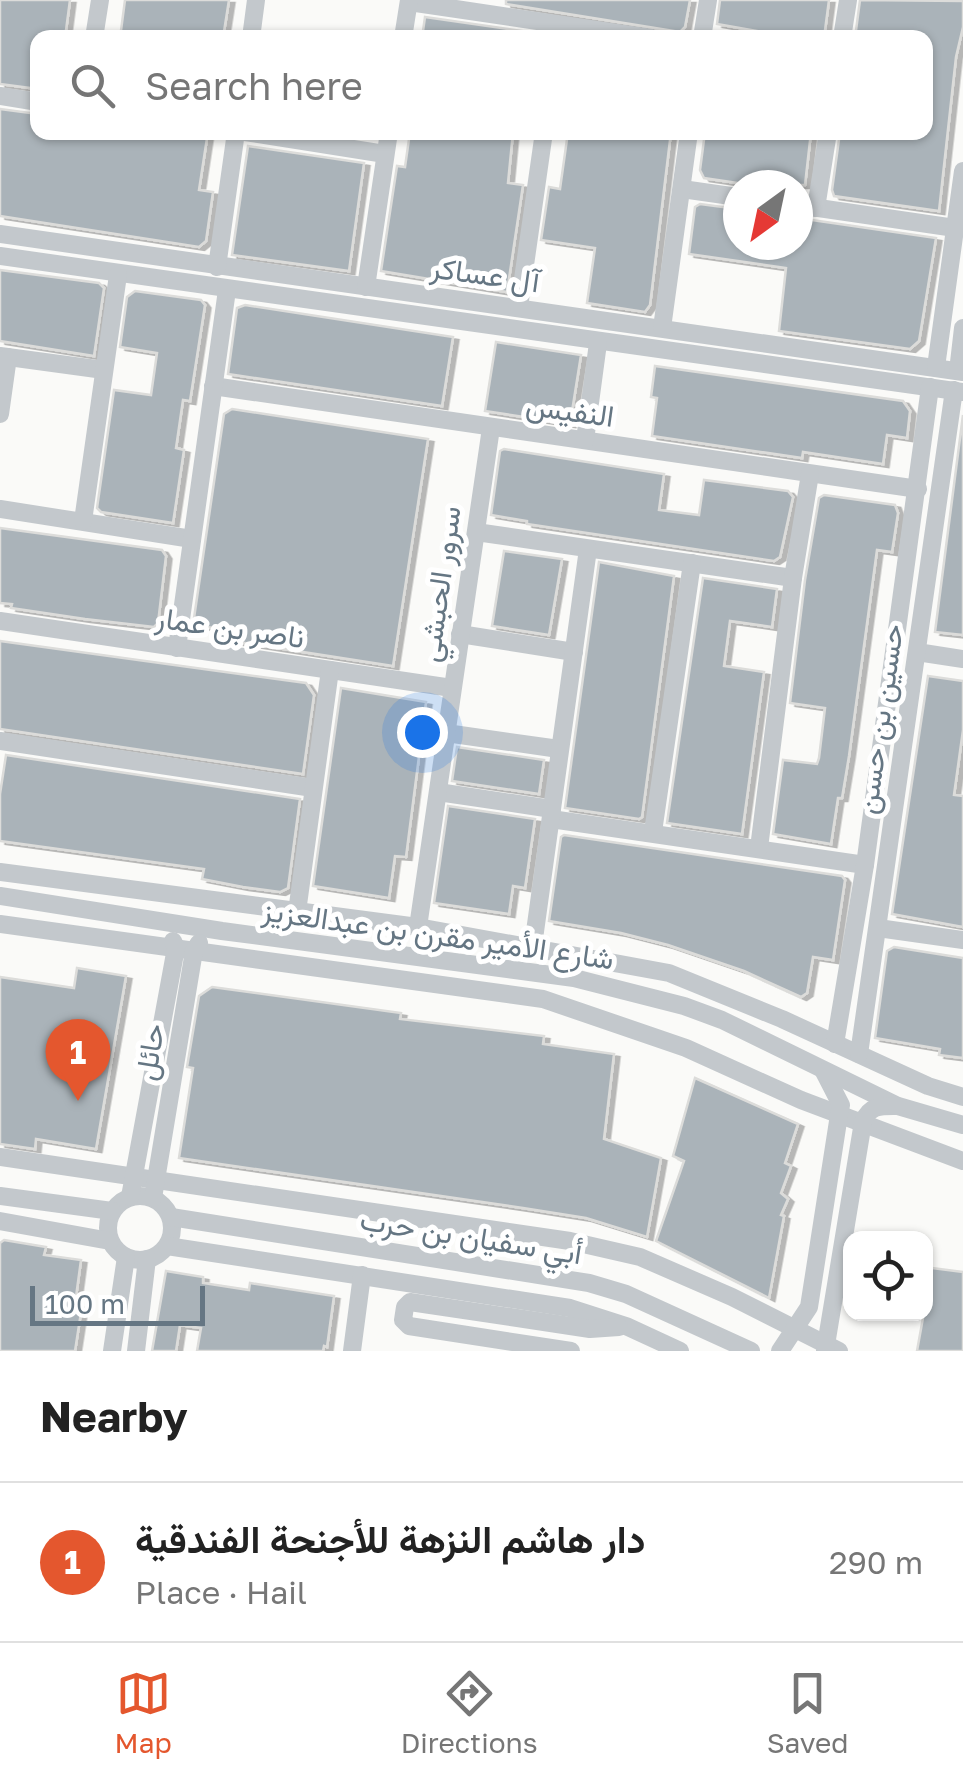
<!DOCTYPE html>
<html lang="en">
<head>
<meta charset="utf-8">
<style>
  :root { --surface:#fff; --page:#f6f6f6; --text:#222; --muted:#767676; --line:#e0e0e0; --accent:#e4572e }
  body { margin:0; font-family:"Golos Text",Vazirmatn,sans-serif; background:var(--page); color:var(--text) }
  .controls { position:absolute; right:30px; bottom:30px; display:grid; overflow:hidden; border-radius:20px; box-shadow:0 2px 8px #0004 }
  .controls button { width:90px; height:90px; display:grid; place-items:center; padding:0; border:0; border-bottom:2px solid var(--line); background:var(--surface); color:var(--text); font:50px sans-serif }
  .compass { position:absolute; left:723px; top:170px; width:90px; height:90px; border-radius:50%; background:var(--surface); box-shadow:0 2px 8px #0004; rotate:213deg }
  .scale { position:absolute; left:30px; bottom:25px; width:175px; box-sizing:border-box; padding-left:10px; border:5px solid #657683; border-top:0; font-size:28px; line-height:35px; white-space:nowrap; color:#657683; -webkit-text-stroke:8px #fff; paint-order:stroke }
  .you { position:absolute; left:422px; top:732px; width:35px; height:35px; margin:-25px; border:8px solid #fff; border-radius:50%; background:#1a73e8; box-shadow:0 0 0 15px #1a73e833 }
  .badge { display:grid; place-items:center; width:65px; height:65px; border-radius:50%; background:var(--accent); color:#fff; font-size:32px; font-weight:700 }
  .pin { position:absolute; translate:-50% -82px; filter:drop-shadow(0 2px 5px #0008) }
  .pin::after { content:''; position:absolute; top:52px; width:35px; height:30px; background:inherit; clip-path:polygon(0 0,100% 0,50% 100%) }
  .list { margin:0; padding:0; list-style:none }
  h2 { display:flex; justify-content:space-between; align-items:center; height:130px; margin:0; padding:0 40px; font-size:42px }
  h2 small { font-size:32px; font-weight:400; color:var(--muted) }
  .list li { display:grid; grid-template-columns:65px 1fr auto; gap:30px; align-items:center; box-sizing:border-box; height:160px; padding:0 40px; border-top:2px solid var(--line) }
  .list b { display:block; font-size:38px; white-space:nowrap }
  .list p { margin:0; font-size:32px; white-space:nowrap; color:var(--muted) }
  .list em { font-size:32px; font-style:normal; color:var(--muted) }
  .icon { flex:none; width:55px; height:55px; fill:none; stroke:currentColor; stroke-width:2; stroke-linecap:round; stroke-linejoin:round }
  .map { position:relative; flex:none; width:963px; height:1351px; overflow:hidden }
  .search { position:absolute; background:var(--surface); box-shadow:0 2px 8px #0004; left:30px; right:30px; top:30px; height:110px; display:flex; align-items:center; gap:25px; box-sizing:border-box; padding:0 35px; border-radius:20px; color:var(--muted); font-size:38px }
  .sheet { height:290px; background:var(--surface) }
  nav { display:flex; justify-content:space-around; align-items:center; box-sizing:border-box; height:140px; border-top:2px solid var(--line); background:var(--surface); font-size:28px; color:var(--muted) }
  nav a { display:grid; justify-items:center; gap:5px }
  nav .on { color:var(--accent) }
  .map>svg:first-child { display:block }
  .building { fill:#aab3b9; stroke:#dcdcda; stroke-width:2.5; filter:url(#shadow) }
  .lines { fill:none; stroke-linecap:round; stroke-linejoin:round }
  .minor { stroke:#c3c8cc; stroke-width:18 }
  .labels { text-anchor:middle; stroke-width:10; stroke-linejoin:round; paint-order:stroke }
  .street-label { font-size:30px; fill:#657683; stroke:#fff }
</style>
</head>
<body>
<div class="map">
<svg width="963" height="1351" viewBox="0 0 963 1351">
  <defs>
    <filter id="shadow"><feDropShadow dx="5.5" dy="3" stdDeviation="0" flood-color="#0004"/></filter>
  </defs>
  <rect width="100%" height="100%" fill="#fafaf8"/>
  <g class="building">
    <path d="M0,0H70L65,38H38V89L0,84Z"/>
    <path d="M125,0H229L223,38H120Z"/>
    <path d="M506,0H690L685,27L680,32L506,4Z"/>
    <path d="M720,0H829L824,38H797L717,24Z"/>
    <path d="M860,0L963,1V27L956,57L939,211L834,196L832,190L840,132H926V38H855Z"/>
    <path d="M425,17L529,32L528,38H422Z"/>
    <path d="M0,109L38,114V132H167L207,138L199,190L213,192L206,241L199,247L0,216Z"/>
    <path d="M410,132H513L508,183L523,185L507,292L381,271L397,166L405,167Z"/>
    <path d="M568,132H671L650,305L645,312L587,303L595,248L541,240L549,187L560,189Z"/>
    <path d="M705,132H811L805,185H751L704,178L700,170Z"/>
    <path d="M248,146L364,163L349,271L232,255Z"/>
    <path d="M700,204L738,209V245H798V218L936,238L919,341L910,349L779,331L786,268L689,254L695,207Z"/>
    <path d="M0,270L99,283L104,288L94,356L0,341Z"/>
    <path d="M135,291L201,300L205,305L190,401L183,400L176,448L184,450L173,523L101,512L97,508L114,390L151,395L157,353L120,347L127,297Z"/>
    <path d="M245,305L453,337L442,406L228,374L237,308Z"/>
    <path d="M496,342L581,355L570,424L485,411Z"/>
    <path d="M655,366L903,401L910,411L907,438L887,435L883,464L803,452L802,458L652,436L657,398L651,397Z"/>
    <path d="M232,409L428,439L393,666L219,639L221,629L193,625L224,414Z"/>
    <path d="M963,415V635L935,632Z"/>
    <path d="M504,449L664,474L659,510L699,515L704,480L788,491L793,497L780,557L774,561L527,524V521L491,515L500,451Z"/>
    <path d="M824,495L895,505L898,513L892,552L877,550L849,756L842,798H838L831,844L773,834L783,760L817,764L819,758L825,708L790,703L805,580L819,498Z"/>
    <path d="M0,528L162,550L166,556L158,623L154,627L85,619L11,608L12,604L0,603Z"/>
    <path d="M504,551L562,559L549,635L492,626Z"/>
    <path d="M599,562L674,576L642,817L639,819L565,808Z"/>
    <path d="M703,578L777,589L772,627L730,621L724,666L764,672L742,834L667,823Z"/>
    <path d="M0,641L306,683L314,695L303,774L0,729Z"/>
    <path d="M928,676L963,681V730L954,795L963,796V927L892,914Z"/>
    <path d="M341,688L426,702L406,857L395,856L389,898L313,886Z"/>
    <path d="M457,747L544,760L539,794L452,781Z"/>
    <path d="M6,755L300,799L288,888L280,892L243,887L202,879L204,869L0,841V794Z"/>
    <path d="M448,806L535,819L525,888L513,886L509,914L434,903Z"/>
    <path d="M564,835L842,876L845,880L833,960L813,957L807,993L801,997L744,971L668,945L621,933L549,921L561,837Z"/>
    <path d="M894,947L963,958V1058L939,1055L940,1049L875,1038L887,951Z"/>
    <path d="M77,968L126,976L96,1149L36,1139L35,1149L0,1144V977L74,988Z"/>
    <path d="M212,987L401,1013L400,1019L544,1036L543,1044L614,1054L604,1139L661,1158L647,1237L586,1218L523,1208L179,1158L193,1068L187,1067L199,996Z"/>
    <path d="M695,1078L798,1124L785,1163L791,1166L781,1193L788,1199L781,1215L784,1216L769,1298L656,1241L684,1161L673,1156Z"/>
    <path d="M4,1240L46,1247L44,1255L81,1260L75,1304L82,1306L75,1351H0V1243Z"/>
    <path d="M932,1268L963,1272V1351H917Z"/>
    <path d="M166,1271L203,1277V1283L249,1290L250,1283L334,1296L327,1347L324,1346L323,1351H197L201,1328L180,1325L176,1351H152Z"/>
  </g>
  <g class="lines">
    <g class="minor">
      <path d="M409,2L651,38"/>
      <path d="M94,38L100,0"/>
      <path d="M251,38L256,0"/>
      <path d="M403,38L409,0"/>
      <path d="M702,38L708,0"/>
      <path d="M842,38L848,0"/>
      <path d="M0,96L38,102"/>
      <path d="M245,132L385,154"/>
      <path d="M682,189L738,197"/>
      <path d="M798,205L955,228"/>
      <path d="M816,208L828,132"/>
      <path d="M0,234L963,372"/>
      <path d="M0,256L963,392"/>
      <path d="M217,267L236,132"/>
      <path d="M366,287L389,132"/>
      <path d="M519,307L544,132"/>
      <path d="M662,328L689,132"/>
      <path d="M0,356L104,370"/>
      <path d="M936,367L963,171"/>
      <path d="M958,371L963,328"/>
      <path d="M213,386L918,489"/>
      <path d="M0,414L8,357"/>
      <path d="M585,440L598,343"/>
      <path d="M0,509L192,539"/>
      <path d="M83,521L118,275"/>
      <path d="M476,532L793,578"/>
      <path d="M0,621L452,688"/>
      <path d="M460,634L574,652"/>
      <path d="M177,648L227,290"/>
      <path d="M917,652L963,659"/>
      <path d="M446,733L559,749"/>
      <path d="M0,741L313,788"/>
      <path d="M438,792L552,809"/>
      <path d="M551,819L865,865"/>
      <path d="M653,832L692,563"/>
      <path d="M759,848L793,578L810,474"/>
      <path d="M0,872L418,927L669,973L782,1019L928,1086L963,1097"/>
      <path d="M0,896L222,931L574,978L684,1006L722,1020L898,1106L963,1125"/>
      <path d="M297,912L330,670"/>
      <path d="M0,924L543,999L686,1048L801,1100L963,1161"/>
      <path d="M418,927L491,428"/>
      <path d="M878,928L963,940"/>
      <path d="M533,946L588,549"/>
      <path d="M835,1044L865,865L930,387"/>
      <path d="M859,1054L954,390"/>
      <path d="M0,1157L570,1241L640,1257L732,1297L839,1351"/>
      <circle cx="140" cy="1228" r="32"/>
      <path d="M0,1196L112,1211"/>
      <path d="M130,1197L176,948L173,941"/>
      <path d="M153,1198L194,951L199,943"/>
      <path d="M171,1217L589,1283L626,1294L751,1351"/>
      <path d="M0,1221L110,1241"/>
      <path d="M167,1246L570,1308L626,1326L680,1351"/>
      <path d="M112,1351L126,1257"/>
      <path d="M136,1351L147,1259"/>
      <path d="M352,1351L362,1275"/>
      <path d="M571,1351L409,1326L403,1320L405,1307L410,1302L590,1329L619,1327"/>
      <path d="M780,1351L809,1307L839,1115L841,1105L824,1072"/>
      <path d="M825,1351L863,1122C870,1105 880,1106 897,1106"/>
    </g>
  </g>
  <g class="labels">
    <g class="street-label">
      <text transform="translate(485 275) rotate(8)" y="10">آل عساكر</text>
      <text transform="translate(570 411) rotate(8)" y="10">النفيس</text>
      <text transform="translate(440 584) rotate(-82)" y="10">سرور الحبشي</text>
      <text transform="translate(230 628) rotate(8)" y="10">ناصر بن عمار</text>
      <text transform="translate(880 719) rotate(-82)" y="10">حسين بن حسن</text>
      <text transform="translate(438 935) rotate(8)" y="10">شارع الأمير مقرن بن عبدالعزيز</text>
      <text transform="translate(150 1052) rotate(-81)" y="10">حائل</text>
      <text transform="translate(471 1237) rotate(9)" y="10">أبي سفيان بن حرب</text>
    </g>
  </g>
</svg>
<div class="controls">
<button><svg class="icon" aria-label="locate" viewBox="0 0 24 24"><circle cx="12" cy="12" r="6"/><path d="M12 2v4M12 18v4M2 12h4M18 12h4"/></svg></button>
</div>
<svg class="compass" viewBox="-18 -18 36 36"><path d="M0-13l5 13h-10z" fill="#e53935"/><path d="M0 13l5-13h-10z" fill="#767676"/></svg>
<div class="scale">100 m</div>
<div class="you"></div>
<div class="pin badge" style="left:78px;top:1101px">1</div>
<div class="search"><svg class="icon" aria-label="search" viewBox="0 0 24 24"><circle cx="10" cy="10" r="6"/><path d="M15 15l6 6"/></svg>Search here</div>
</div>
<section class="sheet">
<h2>Nearby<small></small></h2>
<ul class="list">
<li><span class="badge">1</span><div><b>دار هاشم النزهة للأجنحة الفندقية</b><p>Place · Hail</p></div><em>290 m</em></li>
</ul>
</section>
<nav>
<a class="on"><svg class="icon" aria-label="map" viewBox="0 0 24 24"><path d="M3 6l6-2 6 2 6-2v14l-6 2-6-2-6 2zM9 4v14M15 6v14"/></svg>Map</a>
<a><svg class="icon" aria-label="directions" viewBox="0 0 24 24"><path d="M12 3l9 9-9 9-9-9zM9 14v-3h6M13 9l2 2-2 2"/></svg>Directions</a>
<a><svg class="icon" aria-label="saved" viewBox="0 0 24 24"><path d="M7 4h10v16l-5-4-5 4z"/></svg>Saved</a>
</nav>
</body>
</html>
